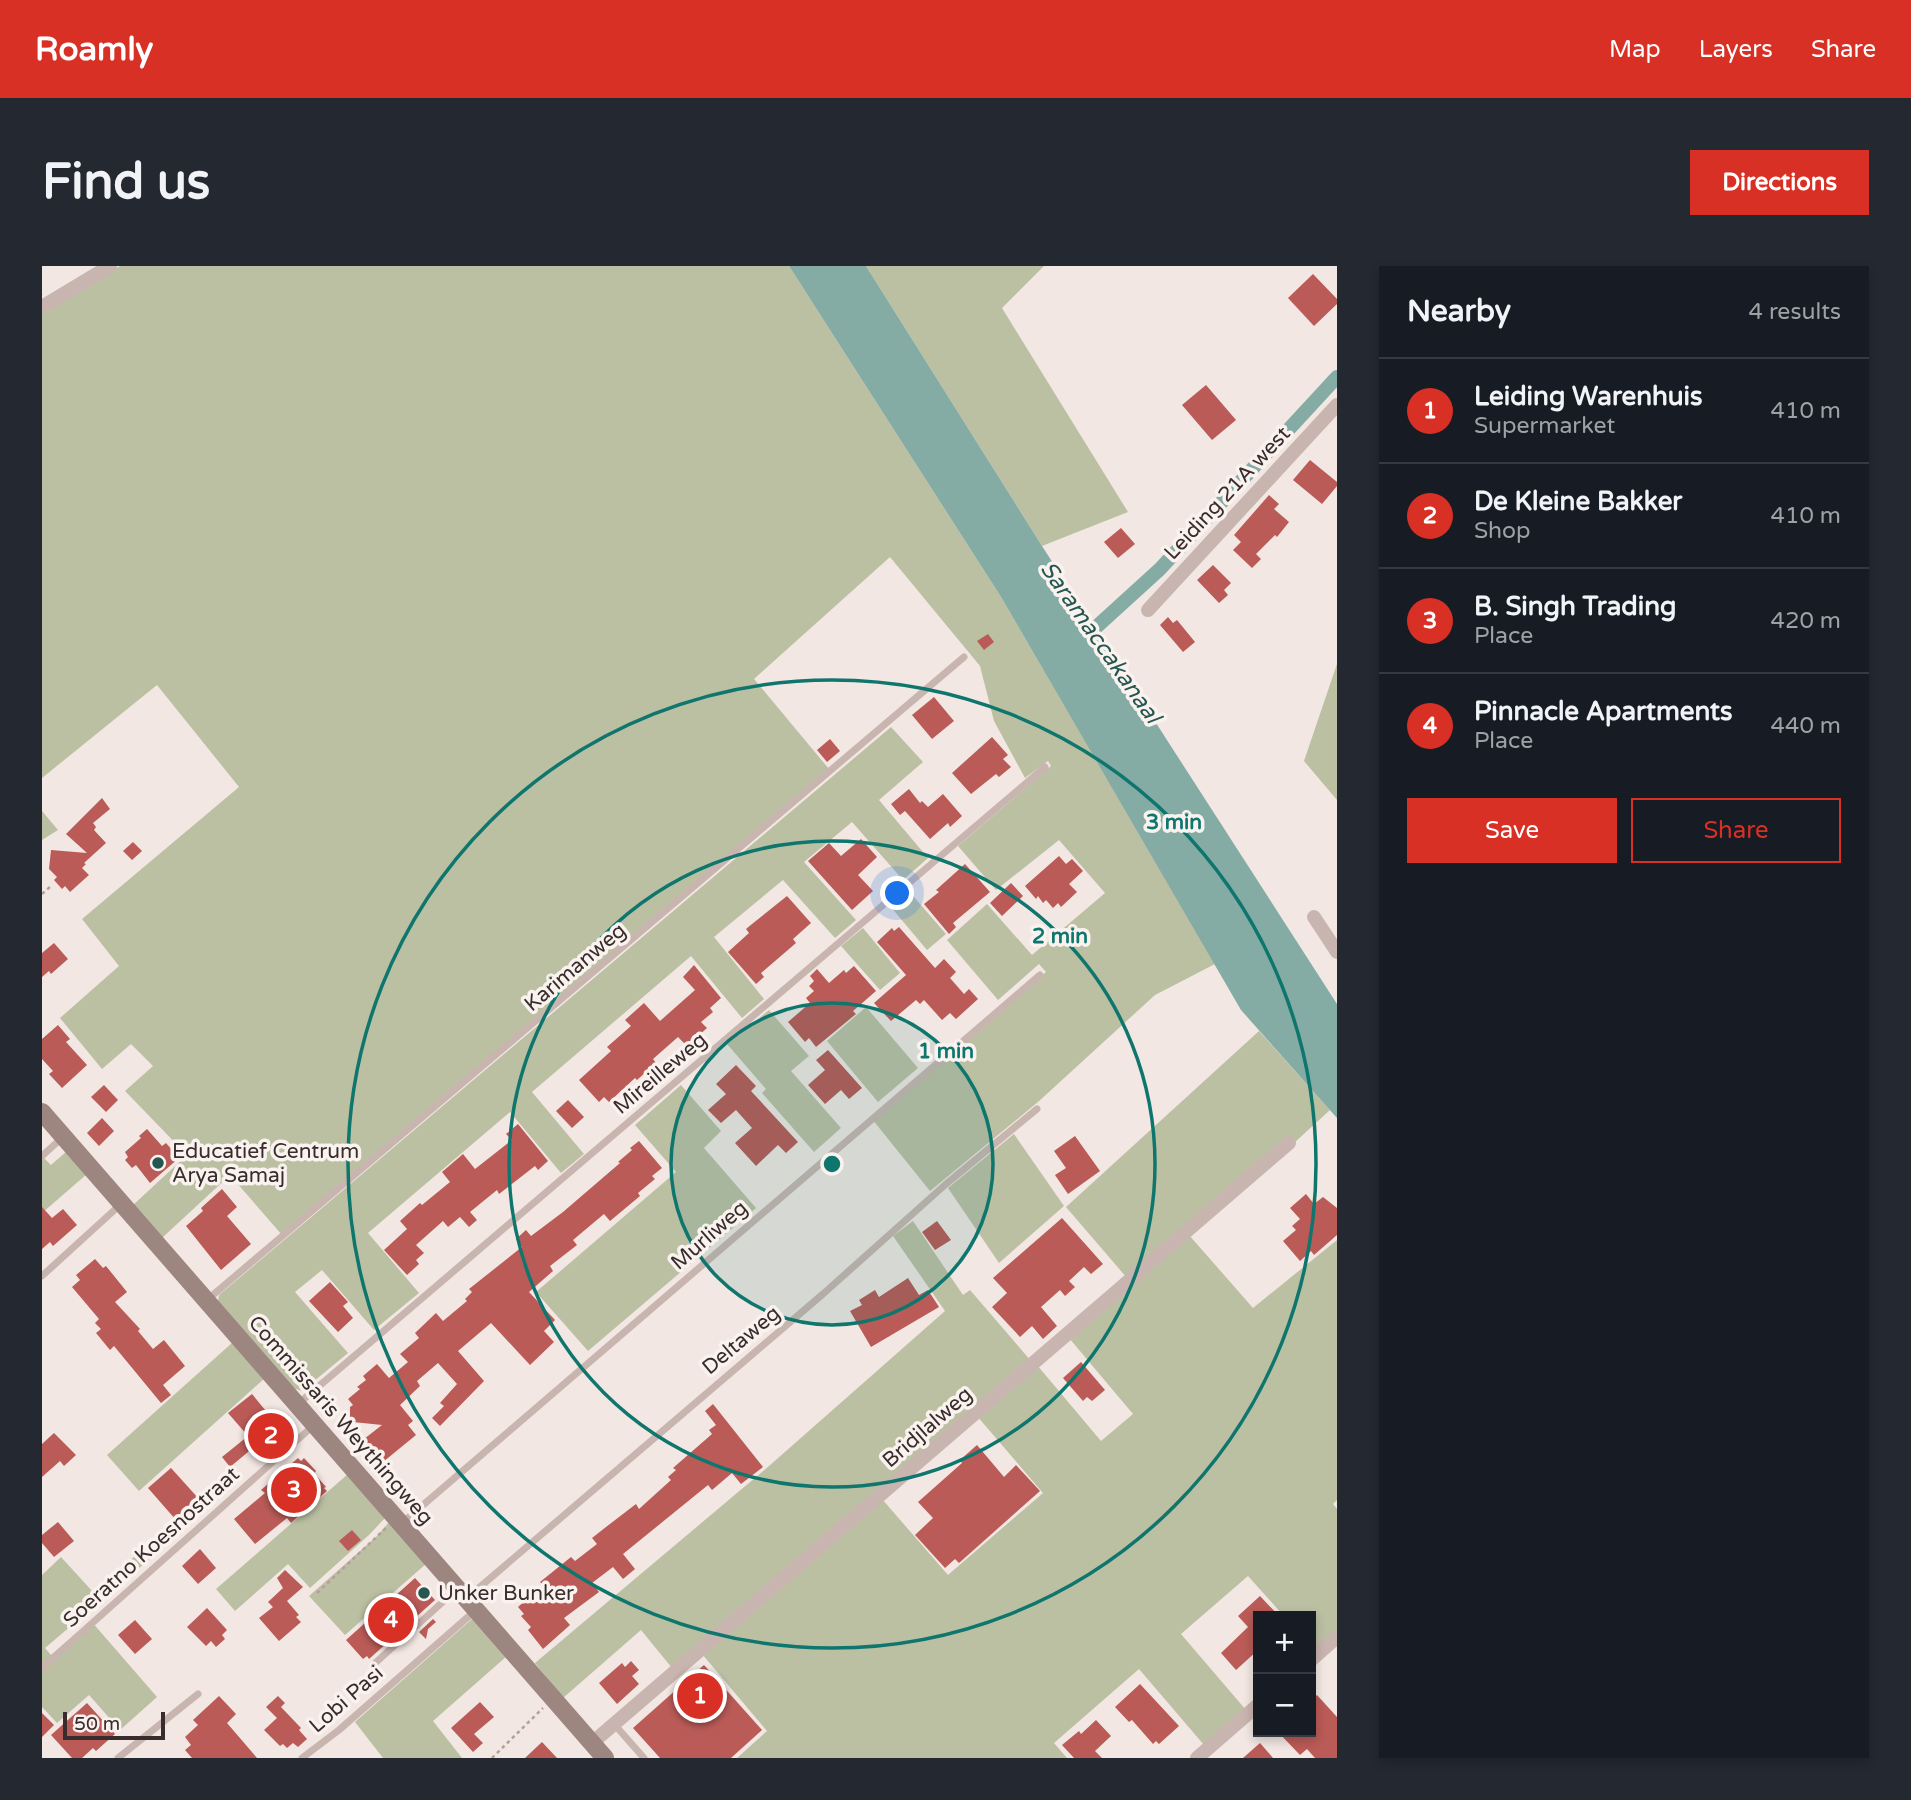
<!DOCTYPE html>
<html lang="en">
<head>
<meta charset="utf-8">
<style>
  :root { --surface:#171b24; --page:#242831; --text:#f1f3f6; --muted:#9ea1a6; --line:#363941; --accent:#d93025 }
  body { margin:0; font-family:"Varela Round",sans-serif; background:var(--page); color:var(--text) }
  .controls { position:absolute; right:21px; bottom:21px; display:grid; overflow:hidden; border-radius:0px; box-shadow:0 4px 10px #0003 }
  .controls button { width:63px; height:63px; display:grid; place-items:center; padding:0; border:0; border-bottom:2px solid var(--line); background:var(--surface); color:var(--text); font:35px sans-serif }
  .scale { position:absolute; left:21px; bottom:18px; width:102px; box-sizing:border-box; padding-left:7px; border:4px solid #382d2c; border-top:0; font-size:19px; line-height:24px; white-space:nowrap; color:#382d2c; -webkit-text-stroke:5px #f9f2ee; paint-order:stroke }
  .you { position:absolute; left:856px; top:628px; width:24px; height:24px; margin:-18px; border:5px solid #fff; border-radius:50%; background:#1a73e8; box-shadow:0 0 0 10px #1a73e833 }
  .badge { display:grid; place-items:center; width:46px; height:46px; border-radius:50%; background:var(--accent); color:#fff; font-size:23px; font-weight:700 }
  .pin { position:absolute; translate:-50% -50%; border:4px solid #fff; box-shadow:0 2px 7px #0006 }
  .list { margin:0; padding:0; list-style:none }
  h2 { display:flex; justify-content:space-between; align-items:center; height:91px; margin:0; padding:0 28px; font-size:30px }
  h2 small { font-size:23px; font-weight:400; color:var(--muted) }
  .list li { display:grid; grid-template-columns:46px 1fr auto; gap:21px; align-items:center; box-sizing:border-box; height:105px; padding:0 28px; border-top:2px solid var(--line) }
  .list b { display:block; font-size:26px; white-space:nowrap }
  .list p { margin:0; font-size:23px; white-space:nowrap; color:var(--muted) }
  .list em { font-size:23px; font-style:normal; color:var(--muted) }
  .actions { display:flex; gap:14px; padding:21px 28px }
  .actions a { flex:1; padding:16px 0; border:2px solid var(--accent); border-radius:0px; text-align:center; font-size:24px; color:var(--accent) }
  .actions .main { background:var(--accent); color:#fff }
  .map { position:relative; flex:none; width:1295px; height:1492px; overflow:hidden; border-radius:0px }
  header { display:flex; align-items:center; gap:42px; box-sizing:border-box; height:98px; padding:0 35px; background:var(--accent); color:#fff }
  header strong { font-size:33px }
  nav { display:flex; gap:38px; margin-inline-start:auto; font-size:24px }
  .intro { display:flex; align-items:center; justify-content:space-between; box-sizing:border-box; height:168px; padding:0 42px }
  h1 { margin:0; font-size:49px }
  .button { padding:18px 32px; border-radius:0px; background:var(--accent); color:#fff; font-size:24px; font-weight:700 }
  main { display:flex; gap:42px; padding:0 42px }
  aside { flex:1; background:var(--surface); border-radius:0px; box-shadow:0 4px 10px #0003 }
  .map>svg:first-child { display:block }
  .green { fill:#bcc0a3 }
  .water { fill:#84aca5 }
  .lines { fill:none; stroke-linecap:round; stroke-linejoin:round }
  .canal { stroke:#84aca5; stroke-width:14 }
  .building { fill:#ba5b57 }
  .path { stroke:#b59f99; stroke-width:2.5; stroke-dasharray:3.5 3.5; stroke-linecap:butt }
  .service { stroke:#c9b5af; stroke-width:7 }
  .minor { stroke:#c9b5af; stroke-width:14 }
  .secondary { stroke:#9d8580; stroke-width:18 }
  .ring { fill:none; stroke:#0f766e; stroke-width:3.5 }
  .poi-dot { fill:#25564f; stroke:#f9f2ee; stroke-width:2.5 }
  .labels { text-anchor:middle; stroke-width:7; stroke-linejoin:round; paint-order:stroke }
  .street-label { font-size:21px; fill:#382d2c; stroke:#f9f2ee }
  .poi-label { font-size:21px; fill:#382d2c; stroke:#f9f2ee; text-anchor:start }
  .water-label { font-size:23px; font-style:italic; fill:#25564f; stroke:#f9f2ee }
  .centre { fill:#0f766e; stroke:#f9f2ee; stroke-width:3.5 }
  .ring-label { font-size:21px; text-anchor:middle; font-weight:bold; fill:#0f766e; stroke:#f9f2ee; stroke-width:7; stroke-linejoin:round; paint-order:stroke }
</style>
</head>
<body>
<header>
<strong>Roamly</strong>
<nav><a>Map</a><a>Layers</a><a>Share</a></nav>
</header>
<div class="intro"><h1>Find us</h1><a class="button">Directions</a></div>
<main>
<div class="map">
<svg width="1295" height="1492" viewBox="0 0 1295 1492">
  <rect width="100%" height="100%" fill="#f2e7e2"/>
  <g class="green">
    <path d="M78,0H747L959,331L1173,698L1113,729L996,836L888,925L830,853L1004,706L997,698L956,734L905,674L945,638L990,689L1063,627L1017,574L954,624L916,580L1009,500L1006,495L983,512L952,455L938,400L848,291L712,413L787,503L240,969L188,909L120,972L90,940L145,889L83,825L111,800L89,778L60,803L18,752L77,700L40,653L197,521L115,419L0,512V47Z"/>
    <path d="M824,0H1002L960,42L1086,246L1000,280Z"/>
    <path d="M1295,398V534L1262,495Z"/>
    <path d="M849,461L881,496L837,534L886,592L861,614L810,556L762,596L814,654L793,672L741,614L672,671L722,733L700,752L649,690L490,826L542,888L519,907L468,846L326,967L377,1027L332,1064L280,1004L253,1026L306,1087L260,1125L251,1122L176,1035L177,1029Z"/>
    <path d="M0,545L16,564L0,574Z"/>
    <path d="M866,624L904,668L885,684L848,640Z"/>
    <path d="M821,662L858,707L838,724L799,680Z"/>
    <path d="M824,741L876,802L836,836L785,775Z"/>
    <path d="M727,744L767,790L749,805L799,862L772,886L720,827L724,823L685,778Z"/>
    <path d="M1217,765L1288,844L1252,877L1085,1012L1024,941Z"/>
    <path d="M639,819L679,865L662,882L714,942L546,1085L494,1026L634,906L593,859Z"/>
    <path d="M972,868L1022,940L957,997L906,922Z"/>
    <path d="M25,885L45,908L0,947V890L9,899Z"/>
    <path d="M871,955L921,1029L928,1024L989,1095L630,1402L599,1364L521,1432L493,1397L727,1200L903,1045L851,970Z"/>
    <path d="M1147,969L1211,1042L1295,974V1234L1291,1238L1295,1243V1367L1273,1386L1269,1381V1350H1242L1206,1310L1139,1368L1204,1444L1162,1479L1097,1403L1012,1477L1025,1492H695L725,1465L660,1388L840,1233L906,1309L1001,1227L935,1150L995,1099L1059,1175L1091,1148L1027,1072Z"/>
    <path d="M191,1076L223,1112L97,1225L65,1189Z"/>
    <path d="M306,1208L342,1250V1253L328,1268L268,1322L246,1298L193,1345L174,1323Z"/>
    <path d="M348,1255L385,1297L303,1369L267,1330L335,1270Z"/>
    <path d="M128,1260L136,1269L3,1382L9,1389L49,1355L115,1431L78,1464L47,1429L15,1457L0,1441V1309L19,1291L51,1326Z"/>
    <path d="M430,1353L433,1354L465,1390L391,1455L420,1492H341L313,1456Z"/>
  </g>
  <path class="water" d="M747,0H824L1000,280L1295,738V852L1199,744L959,331Z"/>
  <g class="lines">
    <path class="canal" d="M1040,374L1118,303L1295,111"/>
  </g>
  <g class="building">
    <path d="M1271,8L1295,33V38L1272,60L1246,32Z"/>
    <path d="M1164,119L1194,154L1170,174L1140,139Z"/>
    <path d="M1268,194L1295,216V220L1280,238L1251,214Z"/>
    <path d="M1227,229L1237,238L1232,243L1247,256L1235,271L1233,269L1214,288L1219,293L1210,302L1191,284L1199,276L1192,269Z"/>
    <path d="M1079,262L1093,278L1076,292L1062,276Z"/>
    <path d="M1171,299L1189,317L1182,324L1186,329L1177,337L1155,314Z"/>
    <path d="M1126,351L1131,357L1135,354L1153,376L1141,386L1118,359Z"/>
    <path d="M946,368L952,376L942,384L935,375Z"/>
    <path d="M892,431L912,455L890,473L870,449Z"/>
    <path d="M950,471L966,489L961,493L969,501L957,511L954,508L929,528L910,507Z"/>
    <path d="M788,473L798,485L785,496L775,484Z"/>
    <path d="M867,523L878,537L880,535L886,541L901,528L920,550L908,561L906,557L888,573L863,545L858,549L849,538Z"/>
    <path d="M60,532L68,543L51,557L54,561L52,564L64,577L42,597L44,598L40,602L47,609L28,626L23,620L20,623L12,614L15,611L7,603L9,584L45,587L24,568Z"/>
    <path d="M819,573L835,591L816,609L831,625L810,644L766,595L787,577L799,590Z"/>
    <path d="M91,576L100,585L90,594L81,585Z"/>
    <path d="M1017,590L1024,598L1030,593L1041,605L1027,618L1035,626L1019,641L1016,637L1011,642L1004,634L1001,637L996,630L994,633L983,620Z"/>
    <path d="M923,598L948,626L911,657L914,661L907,668L882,638L897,626L894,624Z"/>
    <path d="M969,617L981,630L960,650L948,637Z"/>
    <path d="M745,630L769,657L751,673L754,677L719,707L722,711L714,718L686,686L707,667L704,663L710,658Z"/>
    <path d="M857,661L893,702L902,693L914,706L908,712L922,728L927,723L936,733L914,753L908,747L900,754L882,734L878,738L874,734L849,755L832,737L864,709L835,676L850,662L852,665Z"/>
    <path d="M12,677L26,693L9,708L7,705L0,711V687Z"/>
    <path d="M652,699L679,732L668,742L671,746L659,756L665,762L645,780L636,771L611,793L614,797L595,814L593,812L567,836L562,831L557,836L537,814L569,785L565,781L589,760L583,754L602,737L618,755L653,724L641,711Z"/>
    <path d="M812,700L834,725L811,745L814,748L774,781L767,772L763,776L746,756L768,737L764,732L772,725L767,720L772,715L768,710L775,703L787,717L802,704L804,707Z"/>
    <path d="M16,759L28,773L24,776L45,799L20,822L7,808L11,805L0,793V773Z"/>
    <path d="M786,784L820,822L807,833L799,824L783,838L766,819L783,804L774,794Z"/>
    <path d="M694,799L714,820L709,825L756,876L744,887L736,879L714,900L693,877L710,862L694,844L679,857L666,844L684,828L674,818Z"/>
    <path d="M62,819L76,834L64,846L49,831Z"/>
    <path d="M526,834L542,851L530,862L514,845Z"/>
    <path d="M60,852L72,865L57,880L45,867Z"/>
    <path d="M476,858L506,895L496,904L493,900L457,928L455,924L428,946L435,954L427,961L418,951L406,961L401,955L374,979L382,987L374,994L377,998L365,1009L342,984L365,963L358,955L378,937L380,939L408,916L400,906L421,888L433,903L470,874L464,868Z"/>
    <path d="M105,863L120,880L124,877L137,892L108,917L94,899L90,902L83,894L86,891L83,886L99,872L97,870Z"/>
    <path d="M1033,870L1058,905L1026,928L1013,909L1024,902L1012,885Z"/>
    <path d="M597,875L620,902L610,910L613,913L596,927L598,930L568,955L562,948L531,974L535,979L508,1000L511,1005L487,1026L513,1054L502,1065L512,1076L488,1099L449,1057L416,1085L442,1115L398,1160L390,1152L402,1140L398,1137L415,1118L396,1097L375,1115L378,1120L358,1139L371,1155L366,1159L374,1169L341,1196L322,1173L340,1159L311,1156L308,1152V1141L311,1139L306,1133L318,1123L315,1121L324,1114L321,1110L335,1098L347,1112L366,1096L358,1088L377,1072L373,1067L394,1047L401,1055L425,1035L423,1033L430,1026L427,1023L480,981L474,973L484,964L489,970L521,946L578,897L576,896L590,884L588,882Z"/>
    <path d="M180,923L195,941L185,950L209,978L179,1004L144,960L161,945L159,942Z"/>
    <path d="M1264,928L1272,938L1281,931L1295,942V969L1272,989L1269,985L1258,995L1241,975L1254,964L1250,960L1258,953L1248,942Z"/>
    <path d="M0,941L10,952L21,943L35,959L11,980L8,976L0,983Z"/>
    <path d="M1020,952L1061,998L1049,1008L1042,1001L1027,1015L1033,1021L1023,1030L1018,1024L999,1041L1015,1060L1001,1073L990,1060L978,1071L950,1041L965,1027L951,1012Z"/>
    <path d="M895,955L909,974L893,984L880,966Z"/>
    <path d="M53,993L61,1002L64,1000L85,1026L73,1036L98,1063L96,1065L111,1083L122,1074L143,1100L121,1119L129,1129L119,1137L72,1080L68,1084L54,1067L59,1063L53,1057L57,1053L30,1021L38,1014L34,1009Z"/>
    <path d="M866,1012L877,1029L886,1024L897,1041L829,1081L808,1045L820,1039L817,1034L833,1024L837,1031Z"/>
    <path d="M288,1016L306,1036L301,1040L311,1052L296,1066L267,1035Z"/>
    <path d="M1039,1096L1063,1124L1050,1135L1045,1131L1041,1135L1021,1112Z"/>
    <path d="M210,1128L233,1156L239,1151L252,1165L220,1190L212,1181L188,1201L180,1191L206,1170L186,1147Z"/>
    <path d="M671,1138L721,1201L699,1218L690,1207L670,1224L666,1219L581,1288L593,1303L581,1313L571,1301L550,1317L557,1326L522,1352L528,1359L501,1383L486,1364L489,1361L479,1350L482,1348L476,1341L501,1319L498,1316L529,1291L533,1295L555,1278L550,1272L564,1261L594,1238L597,1243L629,1214L626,1211L634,1204L631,1202L670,1168L667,1164L674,1159L663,1145Z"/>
    <path d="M12,1167L34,1189L22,1200L18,1195L0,1211V1178Z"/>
    <path d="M935,1179L962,1211L974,1199L998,1225L917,1297L913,1293L903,1302L873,1269L891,1252L876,1236L920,1197L918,1194Z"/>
    <path d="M256,1192L259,1195L262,1192L274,1205L272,1207L284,1221L282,1222L285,1225L249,1257L245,1252L213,1278L192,1253L223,1227L219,1224Z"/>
    <path d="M129,1202L157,1233L134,1254L106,1222Z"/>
    <path d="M16,1256L32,1275L12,1291L0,1277V1269Z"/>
    <path d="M310,1264L319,1274L306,1285L297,1275Z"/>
    <path d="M158,1283L174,1302L156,1318L140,1300Z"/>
    <path d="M243,1304L261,1321L245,1335L257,1349L254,1351L259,1356L237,1375L217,1352L231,1341L226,1336L241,1322L235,1312Z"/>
    <path d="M373,1312L393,1334L327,1393L325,1390L321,1393L304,1374Z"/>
    <path d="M1218,1330L1237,1350H1216V1384L1194,1404L1179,1387L1206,1361L1196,1350Z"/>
    <path d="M165,1342L185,1364L180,1369L183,1373L174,1381L169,1375L164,1380L145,1361Z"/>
    <path d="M391,1353L394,1356L386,1363L384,1373L377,1366Z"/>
    <path d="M93,1354L110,1373L93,1388L76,1369Z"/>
    <path d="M589,1395L597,1404L590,1410L597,1418L575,1438L557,1417L580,1397L583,1401Z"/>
    <path d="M662,1399L720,1464L689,1492H618L591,1462Z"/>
    <path d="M1098,1418L1137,1460L1117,1478L1114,1475L1111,1478L1090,1454L1087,1456L1073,1441Z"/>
    <path d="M1275,1429L1295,1451V1492H1273L1265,1483L1258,1489L1236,1466H1269V1435Z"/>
    <path d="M177,1430L194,1448L185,1457L215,1492H150L143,1484L149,1479L143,1471L156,1459L151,1454Z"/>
    <path d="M236,1430L243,1437L239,1441L259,1462L257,1464L265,1473L256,1481L251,1477L245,1482L241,1478L238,1480L222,1464L235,1452L224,1441Z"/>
    <path d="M438,1436L452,1451L432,1468L441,1477L431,1486L409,1462Z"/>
    <path d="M45,1437L73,1468L54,1485L51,1482L40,1492H30L9,1469Z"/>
    <path d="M0,1447L12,1459L0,1471Z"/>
    <path d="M1054,1454L1069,1470L1053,1485L1060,1492H1032L1020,1479L1037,1465L1039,1468Z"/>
    <path d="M500,1476L515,1492H483Z"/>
    <path d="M1218,1477L1231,1492H1201Z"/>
  </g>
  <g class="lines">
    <g class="path">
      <path d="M0,628L9,620"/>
      <path d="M275,1327L344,1262"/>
      <path d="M450,1492L501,1442"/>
    </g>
    <g class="service">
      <path d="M0,890L21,871"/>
      <path d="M0,1010L79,938"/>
      <path d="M165,1034L922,391"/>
      <path d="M256,1138L1003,501"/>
      <path d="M359,1258L998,709"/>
      <path d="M425,1332L781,1028L904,918L995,843"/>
      <path d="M331,1399L415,1323"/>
      <path d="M0,1402L272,1159"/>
      <path d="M572,1458L602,1492"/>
      <path d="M76,1492L156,1428"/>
      <path d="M260,1492L297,1464L434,1344"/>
    </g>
    <g class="minor">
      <path d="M0,41L68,0"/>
      <path d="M1106,344L1295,139"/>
      <path d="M1272,651L1295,686"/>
      <path d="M1269,1394L1295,1371"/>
      <path d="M550,1477L1247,877"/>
      <path d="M1155,1492L1216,1439"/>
    </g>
    <path class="secondary" d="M0,846L563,1492"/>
  </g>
  <circle cx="790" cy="898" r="161" fill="#0f766e" fill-opacity=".12"/>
  <g class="ring">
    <circle cx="790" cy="898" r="161"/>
    <circle cx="790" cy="898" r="323"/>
    <circle cx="790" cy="898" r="484"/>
  </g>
  <g class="poi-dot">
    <circle cx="116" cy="897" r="7"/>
    <circle cx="382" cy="1327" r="7"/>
  </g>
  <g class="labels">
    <g class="street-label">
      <text transform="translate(1185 227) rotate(-47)" y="7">Leiding 21A west</text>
      <text transform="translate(533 701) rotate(-40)" y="7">Karimanweg</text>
      <text transform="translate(618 807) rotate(-40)" y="7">Mireilleweg</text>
      <text transform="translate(667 969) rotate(-41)" y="7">Murliweg</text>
      <text transform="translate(699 1074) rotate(-40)" y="7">Deltaweg</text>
      <text transform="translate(299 1154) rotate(49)" y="7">Commissaris Weythingweg</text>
      <text transform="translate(885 1161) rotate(-41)" y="7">Bridjlalweg</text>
      <text transform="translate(109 1281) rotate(-42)" y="7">Soeratno Koesnostraat</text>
      <text transform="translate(304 1433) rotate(-41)" y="7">Lobi Pasi</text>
    </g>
    <g class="poi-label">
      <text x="130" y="892">Educatief Centrum<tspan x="130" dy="24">Arya Samaj</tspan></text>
      <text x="396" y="1334">Unker Bunker</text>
    </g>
    <g class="water-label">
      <text transform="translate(1059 376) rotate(55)" y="8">Saramaccakanaal</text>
    </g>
  </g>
  <circle cx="790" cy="898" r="10" class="centre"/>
  <g class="ring-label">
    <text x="1132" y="563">3 min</text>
    <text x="1018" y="677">2 min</text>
    <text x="904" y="792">1 min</text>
  </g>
</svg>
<div class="controls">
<button>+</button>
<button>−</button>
</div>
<div class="scale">50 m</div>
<div class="you"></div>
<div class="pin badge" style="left:658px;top:1430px">1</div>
<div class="pin badge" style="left:229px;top:1170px">2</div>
<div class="pin badge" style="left:252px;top:1224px">3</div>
<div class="pin badge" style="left:349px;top:1354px">4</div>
</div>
<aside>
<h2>Nearby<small>4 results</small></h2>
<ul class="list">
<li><span class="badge">1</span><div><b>Leiding Warenhuis</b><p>Supermarket</p></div><em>410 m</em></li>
<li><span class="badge">2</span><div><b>De Kleine Bakker</b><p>Shop</p></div><em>410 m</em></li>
<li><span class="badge">3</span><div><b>B. Singh Trading</b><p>Place</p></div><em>420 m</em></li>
<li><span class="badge">4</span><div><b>Pinnacle Apartments</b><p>Place</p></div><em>440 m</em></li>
</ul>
<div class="actions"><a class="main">Save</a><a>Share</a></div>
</aside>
</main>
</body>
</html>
